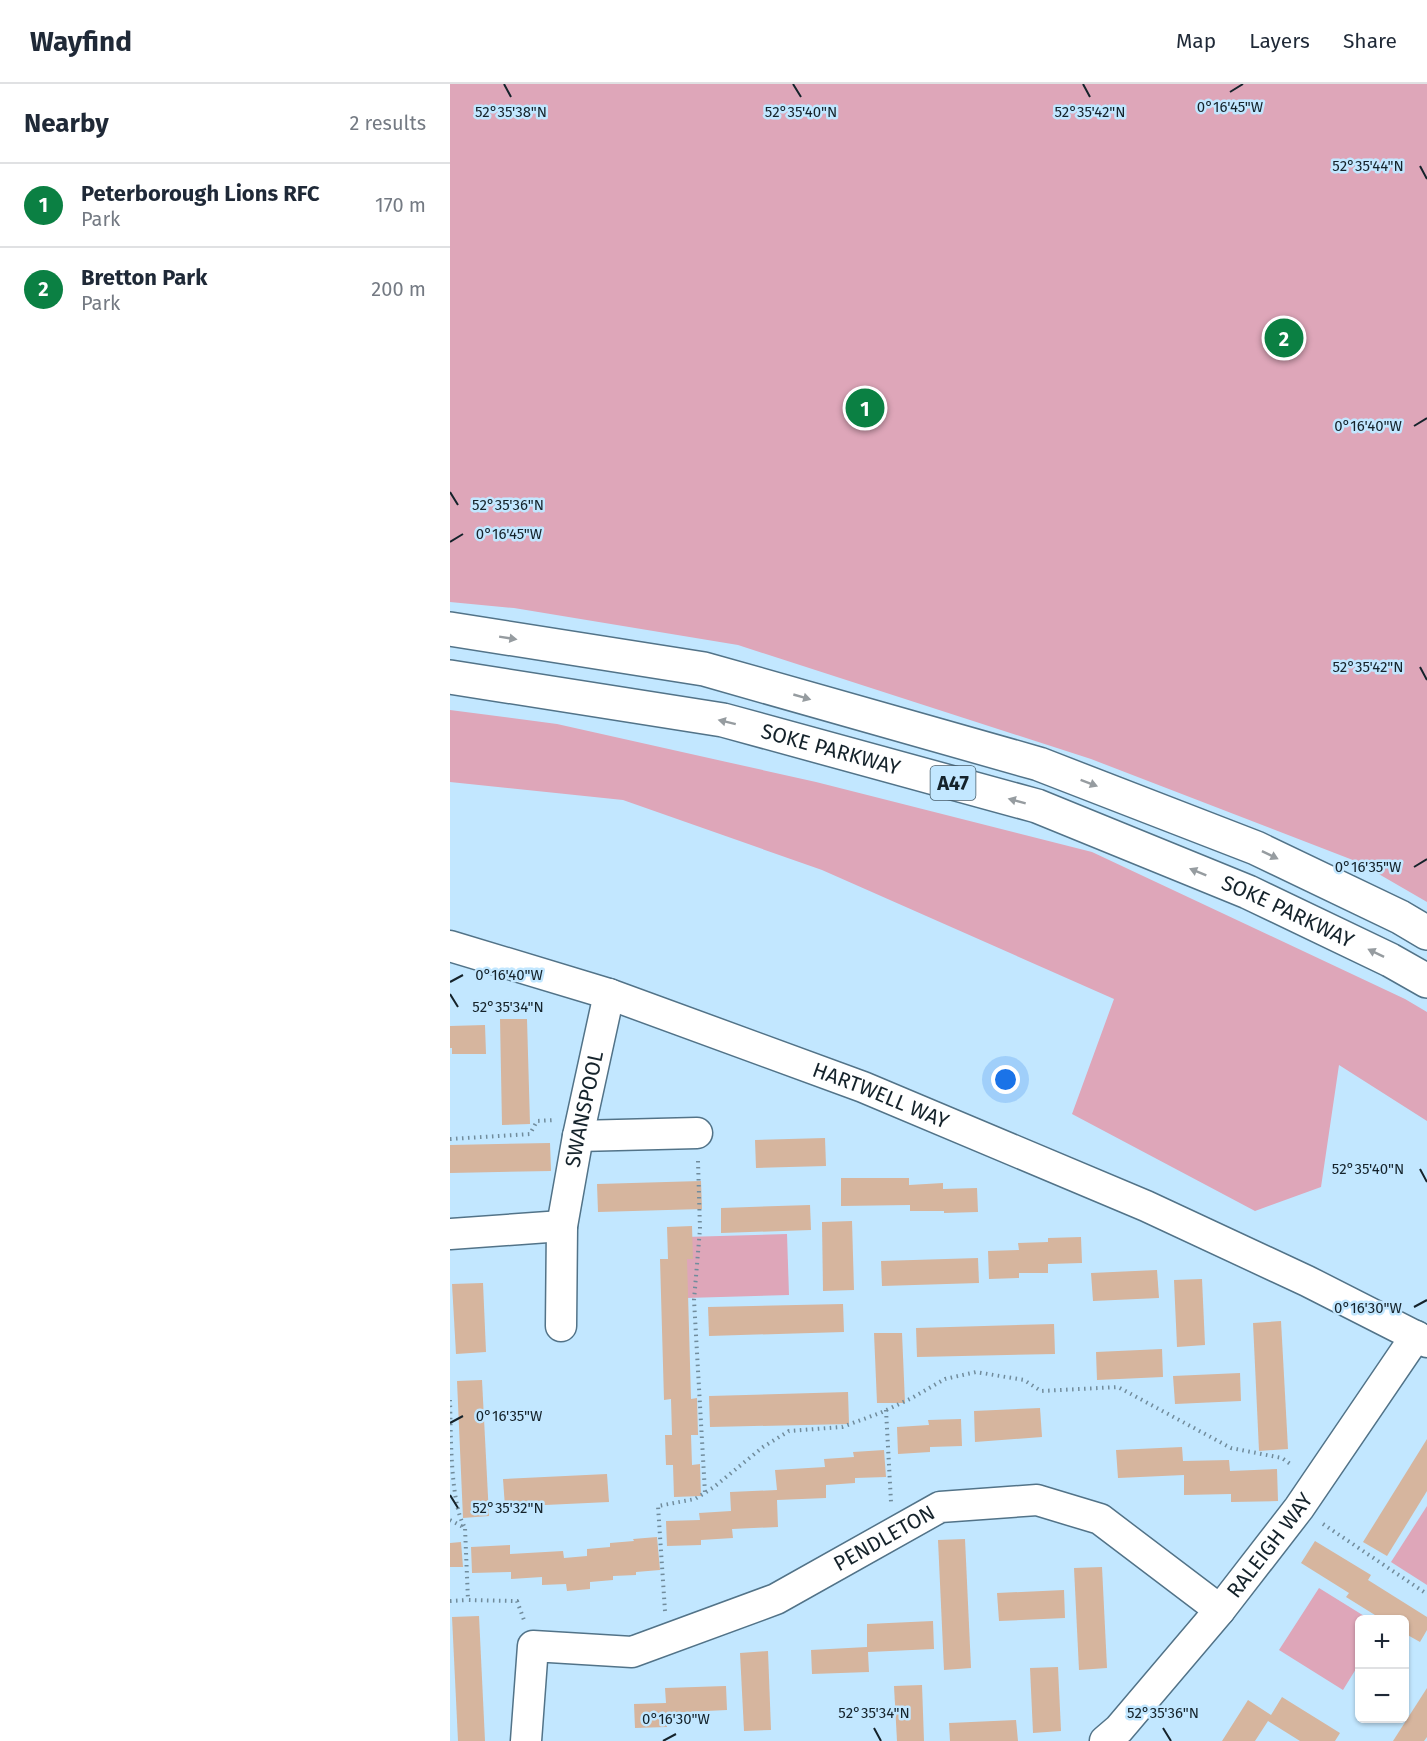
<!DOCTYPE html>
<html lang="en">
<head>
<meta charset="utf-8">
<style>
  :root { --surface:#fff; --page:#f6f6f7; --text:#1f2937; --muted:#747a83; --line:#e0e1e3; --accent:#0b8043 }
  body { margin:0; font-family:"Fira Sans",sans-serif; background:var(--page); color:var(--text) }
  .controls { position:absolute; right:18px; bottom:18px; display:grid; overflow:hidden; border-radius:9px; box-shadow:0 2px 4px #0004 }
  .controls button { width:54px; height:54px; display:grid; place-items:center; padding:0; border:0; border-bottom:2px solid var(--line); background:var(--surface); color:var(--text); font:30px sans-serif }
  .you { position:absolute; left:556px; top:996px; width:21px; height:21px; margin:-15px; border:4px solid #fff; border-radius:50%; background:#1a73e8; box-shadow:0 0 0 9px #1a73e833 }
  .badge { display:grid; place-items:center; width:39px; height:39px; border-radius:50%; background:var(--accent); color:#fff; font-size:20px; font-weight:700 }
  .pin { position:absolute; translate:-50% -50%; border:3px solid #fff; box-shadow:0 2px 6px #0006 }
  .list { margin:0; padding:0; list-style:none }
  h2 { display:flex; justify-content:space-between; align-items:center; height:78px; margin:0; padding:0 24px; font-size:26px }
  h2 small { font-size:20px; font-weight:400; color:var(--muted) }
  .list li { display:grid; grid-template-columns:39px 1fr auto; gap:18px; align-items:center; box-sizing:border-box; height:84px; padding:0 24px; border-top:2px solid var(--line) }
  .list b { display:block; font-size:22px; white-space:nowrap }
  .list p { margin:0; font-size:20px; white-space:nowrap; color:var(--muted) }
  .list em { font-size:20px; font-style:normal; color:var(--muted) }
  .map { position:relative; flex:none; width:977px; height:1657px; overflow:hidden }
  header { display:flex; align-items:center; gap:36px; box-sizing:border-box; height:84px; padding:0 30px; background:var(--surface); border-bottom:2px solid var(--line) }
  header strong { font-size:28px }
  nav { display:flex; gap:33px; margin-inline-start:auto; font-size:21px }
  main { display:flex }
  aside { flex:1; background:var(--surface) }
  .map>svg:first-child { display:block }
  .green { fill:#dea6b9 }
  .building { fill:#d6b59e }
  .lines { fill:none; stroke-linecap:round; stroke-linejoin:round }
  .minor-casing { stroke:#527388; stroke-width:33 }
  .highway-casing { stroke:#527388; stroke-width:36 }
  .path { stroke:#718c9c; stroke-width:4; stroke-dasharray:1.5 4.5; stroke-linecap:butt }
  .minor { stroke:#fff; stroke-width:30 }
  .highway { stroke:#fff; stroke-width:33 }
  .oneway { fill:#969ca0 }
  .ticks { fill:none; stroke:#15232b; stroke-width:2 }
  .labels { text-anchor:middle; stroke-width:5; stroke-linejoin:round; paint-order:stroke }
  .shield { fill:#c2e7ff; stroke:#495e6b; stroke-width:1.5 }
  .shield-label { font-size:20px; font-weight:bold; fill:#15232b }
  .street-label { font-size:21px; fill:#15232b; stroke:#c2e7ff }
  .ticks-label { font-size:15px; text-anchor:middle; fill:#15232b; stroke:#c2e7ff; stroke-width:5; stroke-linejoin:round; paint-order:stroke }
</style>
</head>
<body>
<header>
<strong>Wayfind</strong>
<nav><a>Map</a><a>Layers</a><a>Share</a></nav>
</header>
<main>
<aside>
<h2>Nearby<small>2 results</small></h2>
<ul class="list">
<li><span class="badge">1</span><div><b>Peterborough Lions RFC</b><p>Park</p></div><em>170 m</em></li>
<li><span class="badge">2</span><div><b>Bretton Park</b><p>Park</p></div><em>200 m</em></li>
</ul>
</aside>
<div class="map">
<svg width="977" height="1657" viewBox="0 0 977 1657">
  <rect width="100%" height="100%" fill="#c2e7ff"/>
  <g class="green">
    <path d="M0,0H977V818L908,778L641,675L288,561L64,524L0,518Z"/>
    <path d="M0,626L107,640L366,698L642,768L955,915L977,928V1037L889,981L871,1103L805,1127L622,1030L664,915L372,786L173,716L0,698Z"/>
    <path d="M337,1150L339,1211L236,1214L235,1153Z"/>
    <path d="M977,1422V1501L941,1478Z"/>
    <path d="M869,1504L919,1535L910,1536L909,1580L893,1606L829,1566Z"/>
  </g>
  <g class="building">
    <path d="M50,935H77L80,1040L52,1041Z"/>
    <path d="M35,941L36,970H2V964H0V942Z"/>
    <path d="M375,1054L376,1082L306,1084L305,1056Z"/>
    <path d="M100,1059L101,1087L0,1089V1061Z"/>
    <path d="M391,1094H459V1101L493,1099V1105L527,1104L528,1128L494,1129V1127H460V1121L391,1122Z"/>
    <path d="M251,1097L252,1125L148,1128L147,1100Z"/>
    <path d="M360,1121L361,1146L271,1149V1124Z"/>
    <path d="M402,1137L404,1206L373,1207L372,1138Z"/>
    <path d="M242,1142L243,1175H237L241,1315L247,1314L248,1351H241L242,1381L250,1380L251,1412L224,1413L223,1381H216L215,1351H222L221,1315L214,1316L210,1175H218L217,1143Z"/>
    <path d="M631,1153L632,1179L598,1180V1189H569V1194L539,1195L538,1167L569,1166L568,1159L598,1158V1154Z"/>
    <path d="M528,1174L529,1199L432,1202L431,1177Z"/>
    <path d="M707,1186L709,1214L643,1217L641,1189Z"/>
    <path d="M752,1195L755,1261L727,1263L724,1196Z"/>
    <path d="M33,1199L36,1268L6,1270L2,1200Z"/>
    <path d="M393,1220L394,1248L259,1252L258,1223Z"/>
    <path d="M831,1237L838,1365L809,1367L803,1239Z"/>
    <path d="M604,1240L605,1270L467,1273L466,1244Z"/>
    <path d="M424,1249H452L455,1319H427Z"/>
    <path d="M712,1265L713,1293L647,1296L646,1268Z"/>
    <path d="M790,1289L791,1317L725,1320L723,1292Z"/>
    <path d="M32,1296L39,1432L13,1434L7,1297Z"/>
    <path d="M398,1308L399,1340L260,1343L259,1312Z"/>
    <path d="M590,1324L592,1353L525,1358L524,1327Z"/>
    <path d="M511,1335L512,1362L480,1363V1368L448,1370L447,1343L479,1341L478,1336Z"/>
    <path d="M977,1355V1407L937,1472L913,1458Z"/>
    <path d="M732,1363L733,1377L779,1376L780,1387L827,1385L828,1417L781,1418V1410L734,1411V1391L668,1394L666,1366Z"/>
    <path d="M434,1366L436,1393L405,1394V1399L376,1401V1414L327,1416L328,1443L282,1445L283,1454L251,1456V1461L217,1462L216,1437L250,1436L249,1429L281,1427L280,1408L327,1406L325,1386L375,1383L374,1375L404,1373L403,1368Z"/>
    <path d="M157,1390L159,1418L55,1423L53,1395Z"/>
    <path d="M207,1453L210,1486L186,1488V1491L163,1492V1496L140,1498V1505L117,1507L116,1500L92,1501V1493L61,1495V1488L22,1489L21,1463L60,1461V1470L113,1467L114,1474L137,1472V1465L160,1463V1459L184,1457L183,1455Z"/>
    <path d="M515,1455L521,1584L494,1586L488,1456Z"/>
    <path d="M865,1457L921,1491L918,1496L977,1533V1546L970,1558L954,1549V1536H933L896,1513L899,1509L851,1479Z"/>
    <path d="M11,1458L13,1483H0V1459Z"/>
    <path d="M652,1483L657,1584L629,1586L624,1484Z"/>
    <path d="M614,1506L615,1534L549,1537L547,1509Z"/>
    <path d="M29,1532L35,1657H8L2,1533Z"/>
    <path d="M483,1537L484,1565L418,1568L419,1588L362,1590L361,1566L417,1563V1540Z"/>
    <path d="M318,1567L321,1646L294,1647L290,1569Z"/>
    <path d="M608,1583L611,1647L583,1649L580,1584Z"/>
    <path d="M472,1601L474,1657H447L444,1602Z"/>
    <path d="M276,1602L277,1626L216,1629L217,1643L185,1644L184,1620L216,1619L215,1604Z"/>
    <path d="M977,1604V1653L974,1657H943Z"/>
    <path d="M832,1613L890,1649L885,1657H850L818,1637L805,1657H772L798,1616L821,1631Z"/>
    <path d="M566,1636L568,1657H500L499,1639Z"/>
  </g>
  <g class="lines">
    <defs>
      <g id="minor">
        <path id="s1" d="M0,862L159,910L413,1003L696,1122L857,1197L977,1258"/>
        <path d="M128,1052L247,1049"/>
        <path d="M0,1150L112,1142"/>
        <path id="s2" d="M111,1242L112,1142L128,1052L159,910"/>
        <path id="s3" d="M76,1657L83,1562L182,1568L326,1515L490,1423L587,1416L650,1435L770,1526"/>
        <path id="s4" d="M655,1657L669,1645L770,1526L849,1424L966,1252"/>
      </g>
      <g id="highway">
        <path d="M0,545L254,585L589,680L806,764L950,833L977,849"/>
        <path id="s5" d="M0,593L273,636L587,722L798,808L940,876L977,897"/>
      </g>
    </defs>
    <use href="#minor" class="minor-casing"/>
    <use href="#highway" class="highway-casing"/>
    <g class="path">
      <path d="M0,1055L80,1050L87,1037L104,1036"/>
      <path d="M248,1077L250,1145L244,1216L255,1409"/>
      <path d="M0,1316C1,1349 0,1416 14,1442"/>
      <path d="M436,1326L441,1418"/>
      <path d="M0,1436L15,1444L18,1516L67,1517L74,1536"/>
      <path d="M873,1440L977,1510"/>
      <path d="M0,1517L18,1516"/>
      <path d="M215,1527L208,1422L245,1415L264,1403L313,1363L339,1347L392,1343L430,1329L462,1314L495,1295L526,1288L574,1296L591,1307L668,1303L781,1364L832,1374L843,1382"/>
    </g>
    <use href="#minor" class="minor"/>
    <use href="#highway" class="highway"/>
  </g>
  <defs><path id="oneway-solid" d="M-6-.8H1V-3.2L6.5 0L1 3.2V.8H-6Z" transform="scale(1.5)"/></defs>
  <g class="oneway">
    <use href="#oneway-solid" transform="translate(58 554) rotate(9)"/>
    <use href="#oneway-solid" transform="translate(352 613) rotate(16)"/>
    <use href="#oneway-solid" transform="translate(277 638) rotate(-166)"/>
    <use href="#oneway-solid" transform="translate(639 699) rotate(21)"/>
    <use href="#oneway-solid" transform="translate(567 717) rotate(-165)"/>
    <use href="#oneway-solid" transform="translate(820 771) rotate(26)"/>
    <use href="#oneway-solid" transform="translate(748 788) rotate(-158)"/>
    <use href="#oneway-solid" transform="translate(926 869) rotate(-154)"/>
  </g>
  <path class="ticks" d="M54,0L61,13M343,0L351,13M633,0L640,13M780,8L793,0M970,82L977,95M964,342L977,334M0,408L8,421M0,458L13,450M970,583L977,596M964,783L977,775M0,898L13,891M0,910L8,923M970,1085L977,1098M964,1223L977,1216M0,1339L13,1332M0,1411L8,1424M424,1644L431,1657M713,1644L721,1657M213,1657L226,1650"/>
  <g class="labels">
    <rect class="shield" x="480.5" y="682" width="45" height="34" rx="4.5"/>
    <g class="shield-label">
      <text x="503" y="706">A47</text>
    </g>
    <g class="street-label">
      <text dy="7" stroke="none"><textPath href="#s5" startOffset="388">SOKE PARKWAY</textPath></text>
      <text dy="7" stroke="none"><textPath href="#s5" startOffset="874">SOKE PARKWAY</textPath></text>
      <text dy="7" stroke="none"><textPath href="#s1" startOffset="456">HARTWELL WAY</textPath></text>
      <text dy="7" stroke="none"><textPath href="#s2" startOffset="219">SWANSPOOL</textPath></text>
      <text dy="7" stroke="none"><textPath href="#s3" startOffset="472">PENDLETON</textPath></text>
      <text dy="7" stroke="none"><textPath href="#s4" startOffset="256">RALEIGH WAY</textPath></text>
    </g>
  </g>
  <g class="ticks-label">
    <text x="780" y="28">0°16'45"W</text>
    <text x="61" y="33">52°35'38"N</text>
    <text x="640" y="33">52°35'42"N</text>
    <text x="351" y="33">52°35'40"N</text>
    <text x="918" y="87">52°35'44"N</text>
    <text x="918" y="347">0°16'40"W</text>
    <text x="58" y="426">52°35'36"N</text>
    <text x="59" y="455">0°16'45"W</text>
    <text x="918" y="588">52°35'42"N</text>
    <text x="918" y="788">0°16'35"W</text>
    <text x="59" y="896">0°16'40"W</text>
    <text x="58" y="928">52°35'34"N</text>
    <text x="918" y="1090">52°35'40"N</text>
    <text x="918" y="1229">0°16'30"W</text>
    <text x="59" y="1337">0°16'35"W</text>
    <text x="58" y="1429">52°35'32"N</text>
    <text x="424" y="1634">52°35'34"N</text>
    <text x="713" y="1634">52°35'36"N</text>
    <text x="226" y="1640">0°16'30"W</text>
  </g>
</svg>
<div class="controls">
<button>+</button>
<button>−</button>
</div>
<div class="you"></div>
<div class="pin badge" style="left:415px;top:324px">1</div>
<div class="pin badge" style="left:834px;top:254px">2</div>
</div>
</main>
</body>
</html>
